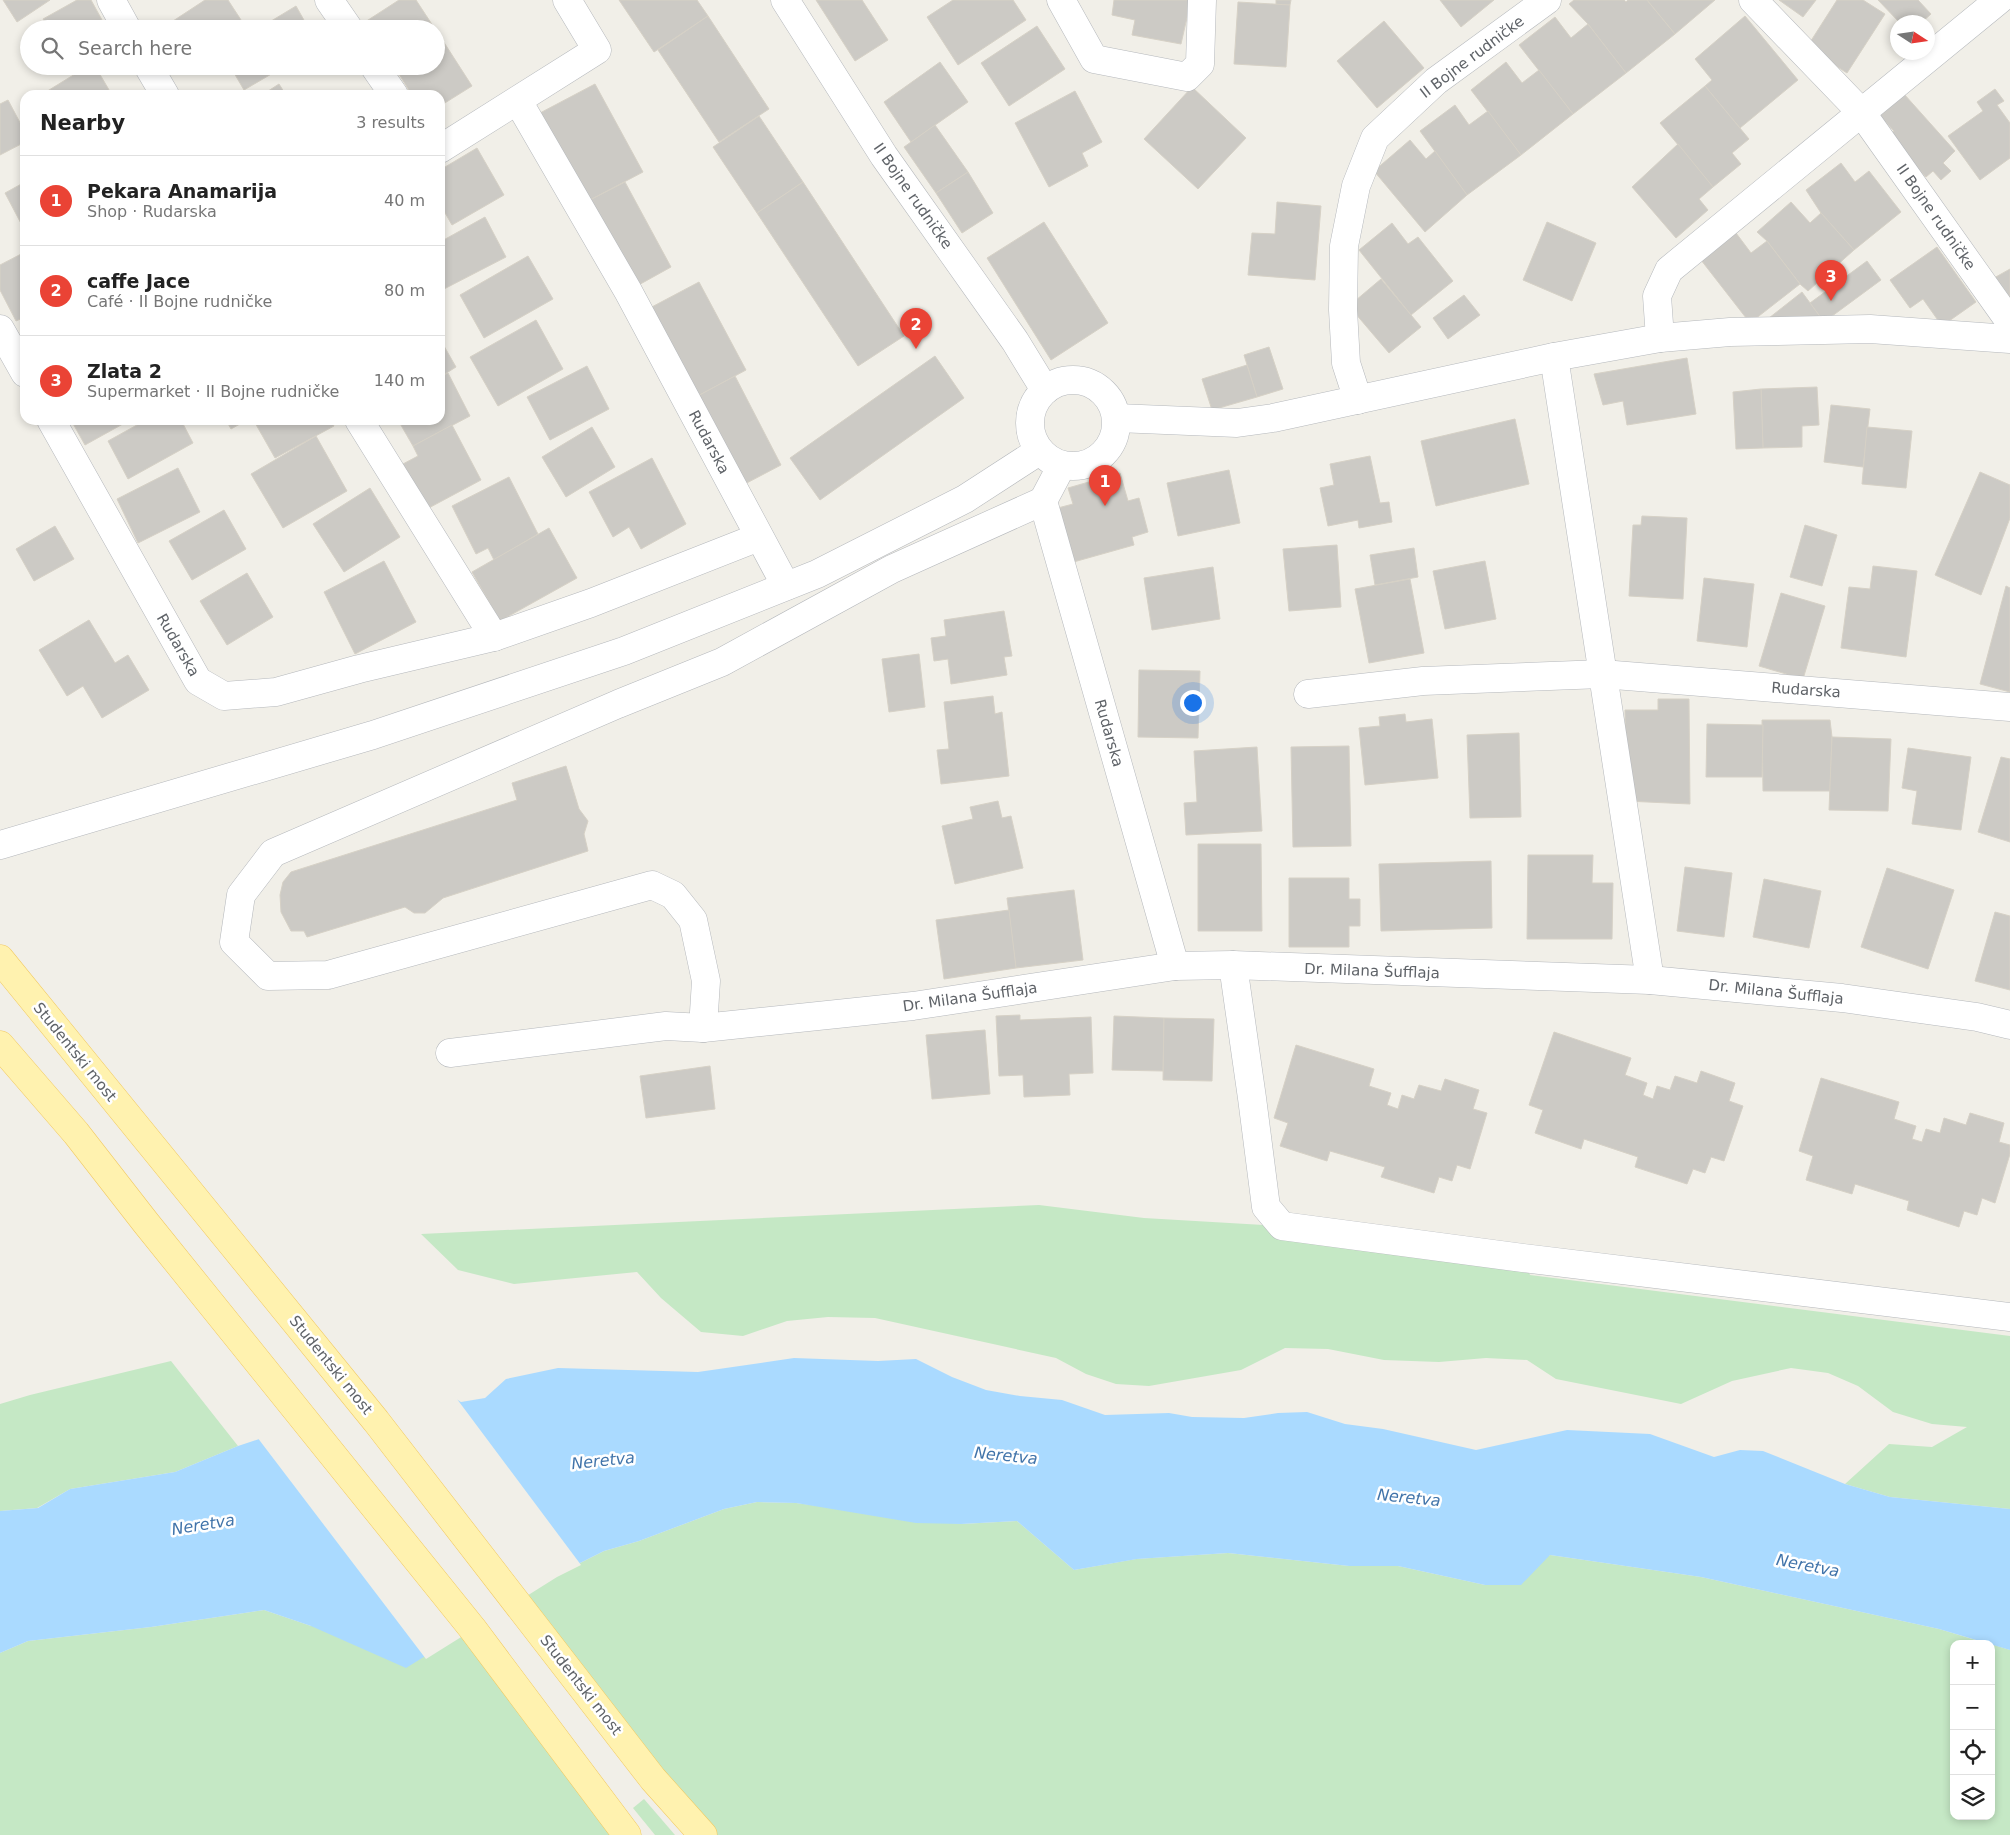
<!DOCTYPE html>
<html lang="en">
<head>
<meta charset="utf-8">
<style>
  :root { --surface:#fff; --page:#f6f6f6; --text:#222; --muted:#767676; --line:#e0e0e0; --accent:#ea4335 }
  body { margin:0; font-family:"DejaVu Sans",sans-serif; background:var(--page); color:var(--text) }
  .controls { position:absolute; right:15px; bottom:15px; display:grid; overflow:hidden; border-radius:10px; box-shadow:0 2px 8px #0003 }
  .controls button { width:45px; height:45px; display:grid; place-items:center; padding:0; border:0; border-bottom:1px solid var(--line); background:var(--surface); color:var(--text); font:25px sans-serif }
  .compass { position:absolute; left:1890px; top:15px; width:45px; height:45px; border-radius:50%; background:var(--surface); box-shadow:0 2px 8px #0003; rotate:102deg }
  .you { position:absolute; left:1192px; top:702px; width:18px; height:18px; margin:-12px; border:4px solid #fff; border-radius:50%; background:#1a73e8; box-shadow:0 0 0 8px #1a73e833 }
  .badge { display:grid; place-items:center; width:32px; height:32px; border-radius:50%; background:var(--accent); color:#fff; font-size:16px; font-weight:700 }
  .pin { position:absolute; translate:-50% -41px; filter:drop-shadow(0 1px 2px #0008) }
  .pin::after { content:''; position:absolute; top:26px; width:18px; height:15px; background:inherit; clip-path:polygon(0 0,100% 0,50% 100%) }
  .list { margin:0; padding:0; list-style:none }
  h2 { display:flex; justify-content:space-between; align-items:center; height:65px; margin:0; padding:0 20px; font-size:21px }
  h2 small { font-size:16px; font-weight:400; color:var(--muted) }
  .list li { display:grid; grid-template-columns:32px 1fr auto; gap:15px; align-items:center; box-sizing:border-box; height:90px; padding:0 20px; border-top:1px solid var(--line) }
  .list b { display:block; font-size:19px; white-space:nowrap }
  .list p { margin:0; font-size:16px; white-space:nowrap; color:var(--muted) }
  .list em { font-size:16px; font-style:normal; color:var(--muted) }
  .icon { flex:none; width:28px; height:28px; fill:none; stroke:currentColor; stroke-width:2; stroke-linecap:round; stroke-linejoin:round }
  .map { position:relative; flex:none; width:2010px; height:1835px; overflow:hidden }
  .search { position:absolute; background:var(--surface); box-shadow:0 2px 8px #0003; left:20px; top:20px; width:425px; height:55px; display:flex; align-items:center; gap:12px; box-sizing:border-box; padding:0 18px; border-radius:28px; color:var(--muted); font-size:19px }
  .panel { position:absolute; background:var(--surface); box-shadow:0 2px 8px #0003; left:20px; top:90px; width:425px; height:335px; border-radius:15px }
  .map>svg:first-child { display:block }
  .green { fill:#c5e8c5 }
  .water { fill:#aadaff }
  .pier { fill:#f1efe8 }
  .building { fill:#cccac5; stroke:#d6d1c6 }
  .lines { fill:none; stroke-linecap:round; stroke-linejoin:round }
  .minor-casing { stroke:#b5b8bc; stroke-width:29 }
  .major-casing { stroke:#f2c960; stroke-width:29 }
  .minor { stroke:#fff; stroke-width:28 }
  .major { stroke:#fff2af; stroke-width:28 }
  .labels { text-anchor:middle; stroke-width:5; stroke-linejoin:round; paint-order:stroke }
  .street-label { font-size:15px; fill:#5f6368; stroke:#fff }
  .water-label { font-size:16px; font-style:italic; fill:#4174aa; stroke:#fff }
</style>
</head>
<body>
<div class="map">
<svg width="2010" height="1835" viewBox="0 0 2010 1835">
  <rect width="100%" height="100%" fill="#f1efe8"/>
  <g class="green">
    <path d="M1039,1205L1144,1218L1282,1226L1523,1258L1530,1275L2010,1336V1509L1890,1497L1845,1484L1889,1444L1932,1447L1967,1427L1932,1424L1893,1412L1858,1386L1828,1373L1791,1368L1732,1381L1681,1404L1556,1379L1527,1360L1486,1358L1439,1362L1384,1360L1328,1349L1285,1348L1241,1370L1149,1386L1116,1384L1086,1374L1056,1358L875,1318L828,1317L787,1321L743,1336L701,1332L661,1298L637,1272L514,1284L458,1270L421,1234Z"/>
    <path d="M171,1361L238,1446L175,1472L70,1489L37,1508L0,1511V1404L30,1395Z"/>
    <path d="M757,1502L796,1503L961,1524L1017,1521L1074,1570L1136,1559L1228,1553L1349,1566H1398L1485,1585L1550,1555L1701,1577L1939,1629L1989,1644H1954V1816H1991V1644L2010,1650V1835H703L515,1600L556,1575L604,1551L639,1541L724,1509Z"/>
    <path d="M264,1610L311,1626L472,1628L615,1835H0V1653L28,1641L151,1627Z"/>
    <path d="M644,1799L675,1835H655L633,1808Z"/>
  </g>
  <path class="water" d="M794,1358L878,1361L916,1359L952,1377L986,1390L1020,1396L1062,1400L1105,1415L1169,1413L1192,1417L1244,1418L1278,1413L1307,1412L1345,1424L1383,1429L1476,1450L1567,1430L1650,1434L1714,1457L1740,1450L1763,1451L1845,1484L1890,1497L2010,1509V1650L1939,1629L1701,1577L1550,1555L1521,1585H1485L1398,1566H1349L1228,1553L1137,1559L1074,1570L1017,1521L961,1524L916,1523L796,1503L757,1502L724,1509L639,1541L604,1551L556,1575L406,1668L311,1626L264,1610L151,1627L28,1641L0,1653V1511L38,1508L70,1489L175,1472L238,1446L399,1392L438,1388L461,1402L485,1398L506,1379L558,1368L698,1372Z"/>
  <path class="pier" d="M439,1386L454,1395L581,1565L557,1577L426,1659L257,1437L398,1390Z"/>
  <g class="building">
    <path d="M3,0H50L17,22Z"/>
    <path d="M77,0H91L107,29H49L43,19Z"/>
    <path d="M205,0H228L243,23L234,29H174L170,23Z"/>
    <path d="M399,0H416L435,29H369L365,22Z"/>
    <path d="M619,0H697L708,16L654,52Z"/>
    <path d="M816,0H862L888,40L855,61Z"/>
    <path d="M953,0H1013L1026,20L958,65L927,17Z"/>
    <path d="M1114,0H1191L1181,44L1132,35L1135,20L1112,15Z"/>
    <path d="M1276,0H1291L1290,5H1276Z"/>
    <path d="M1440,0H1494L1461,27Z"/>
    <path d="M1574,0H1624L1626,2L1628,0H1647L1675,34L1626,73L1588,24L1569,4Z"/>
    <path d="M1647,0H1715L1675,34Z"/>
    <path d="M1779,0H1816L1803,17Z"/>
    <path d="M1837,0H1863L1885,14L1847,73L1807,47Z"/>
    <path d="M1878,0H1918L1931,14L1922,22H1899Z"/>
    <path d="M1238,2L1290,5L1286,67L1234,64Z"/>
    <path d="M296,6L309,29H258Z"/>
    <path d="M708,16L769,109L719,142L658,50Z"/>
    <path d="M1745,16L1798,80L1740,128L1705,86L1712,80L1695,59Z"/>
    <path d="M1555,17L1571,38L1588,24L1626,73L1573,114L1519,45Z"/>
    <path d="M1384,21L1424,68L1377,108L1337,61Z"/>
    <path d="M1037,26L1065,69L1009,106L981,63Z"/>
    <path d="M436,30L472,86L440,106V95H412L394,66H436Z"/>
    <path d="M940,62L968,102L911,142L884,102Z"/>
    <path d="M1506,62L1522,83L1539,70L1573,114L1521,155L1471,90Z"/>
    <path d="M88,66H95L112,95H41Z"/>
    <path d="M230,66H285L244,90Z"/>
    <path d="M279,84L286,95H262Z"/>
    <path d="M595,84L643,172L588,201L540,113Z"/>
    <path d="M1705,86L1749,139L1732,153L1741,164L1713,187L1660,123Z"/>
    <path d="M1192,87L1246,138L1198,189L1144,139Z"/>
    <path d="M1995,89L2004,101L1997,105L2010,123V158L1980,180L1948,136L1983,111L1977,102Z"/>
    <path d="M1075,91L1102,142L1082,153L1088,166L1049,187L1015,123Z"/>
    <path d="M1904,94L1955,151L1943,163L1951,171L1941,180L1933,171L1926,177L1888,136L1894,131L1880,116Z"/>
    <path d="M8,100L25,132V142L0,155V104Z"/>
    <path d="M1455,105L1469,125L1488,111L1521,155L1467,195L1420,131Z"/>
    <path d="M759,116L803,182L757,213L713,147Z"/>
    <path d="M935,125L968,172L936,193L904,147Z"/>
    <path d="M1410,140L1426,159L1435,151L1467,195L1425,232L1374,171Z"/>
    <path d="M1678,144L1713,187L1699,199L1708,210L1676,238L1632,187Z"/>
    <path d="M477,148L504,195L452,225L440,204V170Z"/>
    <path d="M1841,163L1855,182L1869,171L1901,212L1854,250L1821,213L1806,190Z"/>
    <path d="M968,172L993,213L962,233L936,193Z"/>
    <path d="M25,182V231L5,193Z"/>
    <path d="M625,182L671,267L635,287L588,201Z"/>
    <path d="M803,182L904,336L858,366L757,213Z"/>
    <path d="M1277,202L1321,206L1315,280L1248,275L1252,233L1275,234Z"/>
    <path d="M1791,202L1810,223L1821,213L1854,250L1808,291L1800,284L1767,241L1757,232Z"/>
    <path d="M485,217L506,257L444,289L440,281V242Z"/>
    <path d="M1044,222L1108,323L1051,360L987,258Z"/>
    <path d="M1547,222L1596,243L1572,301L1523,280Z"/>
    <path d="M1392,223L1408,244L1418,237L1453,281L1411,315L1359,250Z"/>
    <path d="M1736,233L1751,253L1767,241L1800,284L1750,323L1701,260Z"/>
    <path d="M1937,247L1976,302L1942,326L1923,299L1910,308L1890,280Z"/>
    <path d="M25,252V317L16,321L0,290V265Z"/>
    <path d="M528,256L553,299L484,338L460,295Z"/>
    <path d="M1867,261L1881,280L1824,322L1810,303Z"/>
    <path d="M2010,269V306L1994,278Z"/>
    <path d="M1381,279L1421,327L1389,353L1349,306Z"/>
    <path d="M699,282L746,370L694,398L648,309Z"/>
    <path d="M1802,292L1824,322L1769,318Z"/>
    <path d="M1464,295L1480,315L1448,339L1433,318Z"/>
    <path d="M536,320L563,369L498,406L470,357Z"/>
    <path d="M440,339L456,367L440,377Z"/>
    <path d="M1269,347L1283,389L1257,397L1244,355Z"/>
    <path d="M935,356L964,398L820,500L790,458Z"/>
    <path d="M1687,358L1696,414L1627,425L1623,401L1603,405L1594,374Z"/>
    <path d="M1247,365L1257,397L1212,410L1202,379Z"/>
    <path d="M587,366L609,409L550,440L527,397Z"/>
    <path d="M448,373L470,416L413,446L398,420H440V377Z"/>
    <path d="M735,376L781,465L741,486L694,398Z"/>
    <path d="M1817,387L1819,425L1802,426V447L1763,448L1761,389Z"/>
    <path d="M1761,389L1763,448L1736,449L1733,392Z"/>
    <path d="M1831,405L1870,409L1863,467L1824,462Z"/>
    <path d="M1515,419L1529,484L1436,506L1421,441Z"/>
    <path d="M71,420H130L85,445Z"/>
    <path d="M146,420H181L193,443L128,479L108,441Z"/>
    <path d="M226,420H247L231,429Z"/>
    <path d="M256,420H330L334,426L275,458L254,421Z"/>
    <path d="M452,425L481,480L425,510L401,465L418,456L413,446Z"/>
    <path d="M592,427L615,467L566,497L542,457Z"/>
    <path d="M1867,427L1912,431L1906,488L1862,484Z"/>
    <path d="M316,436L347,491L283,528L251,474Z"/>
    <path d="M1370,456L1380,503L1389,502L1392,522L1359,528L1358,520L1328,526L1320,488L1334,485L1330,464Z"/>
    <path d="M652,458L686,524L641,549L629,527L613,537L589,492Z"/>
    <path d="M178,468L200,512L138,543L117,499Z"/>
    <path d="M1229,470L1240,523L1178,536L1167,483Z"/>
    <path d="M1980,472L2010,485V518L1981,595L1935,575Z"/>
    <path d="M1120,473L1128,501L1139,498L1148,532L1132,537L1134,545L1070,563L1054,509L1073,504L1068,488Z"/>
    <path d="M509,477L538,534L494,560L488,548L476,554L452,506Z"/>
    <path d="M370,488L400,537L344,572L313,524Z"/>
    <path d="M224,510L246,549L192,580L169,541Z"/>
    <path d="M1642,516L1687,518L1683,599L1629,596L1633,525H1641Z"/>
    <path d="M1805,525L1837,535L1822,586L1790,577Z"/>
    <path d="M55,526L74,559L34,581L16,549Z"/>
    <path d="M549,528L577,578L500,621L472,572Z"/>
    <path d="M1337,545L1341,607L1289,611L1283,549Z"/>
    <path d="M1414,548L1418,577L1375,585L1370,555Z"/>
    <path d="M384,561L416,622L355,654L324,592Z"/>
    <path d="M1485,561L1496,619L1445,629L1433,571Z"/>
    <path d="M1873,566L1917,571L1906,657L1841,648L1849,587L1870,589Z"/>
    <path d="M1213,567L1220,619L1152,630L1144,578Z"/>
    <path d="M247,573L273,617L227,645L200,601Z"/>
    <path d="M1704,578L1754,584L1747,647L1697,641Z"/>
    <path d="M1410,579L1424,653L1369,663L1355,589Z"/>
    <path d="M2006,586L2010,588V692L1980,684Z"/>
    <path d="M1781,593L1825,606L1803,679L1759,666Z"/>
    <path d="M1004,611L1012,656L1004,657L1007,675L951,684L948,659L934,661L931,638L946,636L944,620Z"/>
    <path d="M89,620L115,663L128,655L149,690L102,718L83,686L67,696L39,650Z"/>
    <path d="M919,654L925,707L889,712L882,659Z"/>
    <path d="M1139,670L1200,671L1198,738L1138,737Z"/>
    <path d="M993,696L995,714L1002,712L1009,776L941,784L937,750L949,749L944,702Z"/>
    <path d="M1658,699H1689L1690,804L1626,801L1625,710H1658Z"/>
    <path d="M1405,714L1406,722L1432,719L1438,778L1365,785L1359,728L1380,726L1379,717Z"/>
    <path d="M1762,720H1830L1832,737L1830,791H1763Z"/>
    <path d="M1707,724L1763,725L1762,777H1706Z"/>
    <path d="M1519,733L1521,817L1470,818L1467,735Z"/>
    <path d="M1832,737L1891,739L1888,811L1829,810Z"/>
    <path d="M1349,746L1351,846L1293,847L1291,747Z"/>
    <path d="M1257,747L1262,831L1186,835L1184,803L1197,802L1194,751Z"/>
    <path d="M1908,748L1971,757L1961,830L1912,824L1917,791L1902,788Z"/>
    <path d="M2001,757L2010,759V842L1978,832Z"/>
    <path d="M566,766L579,809L588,821L584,834L588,851L443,898L425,913H414L405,907L307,937L304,931H291L281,912L280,895L283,882L291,872L517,800L512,783Z"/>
    <path d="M998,801L1002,818L1011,816L1023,868L955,884L942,826L973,819L970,807Z"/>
    <path d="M1198,844H1261L1262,931H1198Z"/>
    <path d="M1528,855H1593L1592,883H1613L1612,939H1527Z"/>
    <path d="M1491,861L1492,928L1381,931L1379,864Z"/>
    <path d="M1685,867L1732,873L1724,937L1677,931Z"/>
    <path d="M1887,868L1954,890L1928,969L1861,947Z"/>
    <path d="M1289,878H1349V899H1360V926H1349V947H1289Z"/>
    <path d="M1764,879L1821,891L1809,948L1753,937Z"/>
    <path d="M1074,890L1083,960L1016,968L1007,898Z"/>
    <path d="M1009,910L1016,968L944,979L936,920Z"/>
    <path d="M1995,912L2010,916V990L1975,981Z"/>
    <path d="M1020,1015V1020L1091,1017L1093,1073L1069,1074L1070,1095L1024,1097L1023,1075L999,1076L996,1016Z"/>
    <path d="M1114,1016L1164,1018L1163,1071L1112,1070Z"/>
    <path d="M1164,1018L1214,1019L1212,1081L1163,1080Z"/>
    <path d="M985,1030L990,1094L932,1099L926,1035Z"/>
    <path d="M1554,1032L1631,1058L1625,1075L1647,1083L1643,1095L1653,1099L1657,1086L1670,1090L1675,1076L1697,1083L1701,1071L1735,1083L1729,1101L1743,1106L1724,1161L1711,1157L1705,1173L1693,1169L1687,1184L1635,1167L1638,1157L1584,1139L1581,1149L1535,1133L1543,1110L1529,1105Z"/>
    <path d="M1296,1045L1374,1069L1369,1086L1391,1093L1387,1105L1398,1109L1402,1095L1414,1099L1419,1085L1441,1091L1445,1079L1479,1090L1473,1109L1487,1113L1470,1169L1457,1165L1452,1181L1439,1177L1434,1193L1381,1177L1385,1167L1330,1151L1327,1161L1280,1146L1288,1123L1274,1118Z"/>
    <path d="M710,1066L715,1109L646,1118L640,1076Z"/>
    <path d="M1821,1078L1899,1102L1894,1119L1916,1126L1912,1139L1922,1142L1926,1129L1940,1133L1944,1118L1966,1125L1970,1113L2004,1123L1999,1142L2010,1145V1154L1995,1203L1982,1198L1977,1215L1964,1211L1959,1227L1907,1210L1909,1201L1855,1184L1852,1194L1806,1180L1813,1156L1799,1151Z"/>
  </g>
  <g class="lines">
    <defs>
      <g id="minor">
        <path d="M111,0L127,29"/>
        <path d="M329,0L349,29"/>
        <path d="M785,0L884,156L1015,341L1045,390"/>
        <path d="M1061,0L1094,59L1187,77L1200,64L1202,0"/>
        <path d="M1753,0L1861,112L2010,322"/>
        <path d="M148,66L165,95"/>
        <path d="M374,66L394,95"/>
        <path d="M518,101L628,291L786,586"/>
        <path d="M440,149L597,50L567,0"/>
        <path d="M0,329L25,373"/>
        <path d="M1660,338L1657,296L1669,270L1999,0"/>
        <path d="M1554,357L1650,980"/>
        <circle cx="1073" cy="423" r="43"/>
        <path d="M1358,400L1346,363L1343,310L1344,246L1356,186L1375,138L1436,81L1547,0"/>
        <path d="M1117,418L1237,423L1273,418L1554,357L1660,338L1730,332L1870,329L2010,339"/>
        <path d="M51,420L198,681L224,696L276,692L359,669L494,637L591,603L759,537"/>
        <path d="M359,420L494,637"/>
        <path d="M1062,465L1043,501L1175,966"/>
        <path d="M1308,694L1423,681L1602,674L2010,707"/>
        <path d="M0,845L373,735L624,651L817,574L965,499L1039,451"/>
        <path d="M1233,965L1252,1098L1266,1207L1282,1226L1523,1258L2010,1317"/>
        <path d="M703,1028L706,981L693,920L673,895L652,885L328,975L268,976L234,942L241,895L273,853L618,704L722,662L892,569L1043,501"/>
        <path d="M450,1053L666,1026L703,1028L913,1006L1175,966L1233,965L1650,980L1842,998L1977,1017L2010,1025"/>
      </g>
      <g id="major">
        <path d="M0,959L376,1421L653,1779L703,1835"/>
        <path d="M0,1045L76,1133L146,1223L472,1628L627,1835"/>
      </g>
    </defs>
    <use href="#minor" class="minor-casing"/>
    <use href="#major" class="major-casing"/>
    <use href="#minor" class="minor"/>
    <use href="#major" class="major"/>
  </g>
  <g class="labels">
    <g class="street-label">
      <text transform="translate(1472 57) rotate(-37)" y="5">II Bojne rudničke</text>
      <text transform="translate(913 196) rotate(55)" y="5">II Bojne rudničke</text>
      <text transform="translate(1936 217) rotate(55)" y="5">II Bojne rudničke</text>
      <text transform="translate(709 442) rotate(62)" y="5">Rudarska</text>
      <text transform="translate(178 645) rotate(60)" y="5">Rudarska</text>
      <text transform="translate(1806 690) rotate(4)" y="5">Rudarska</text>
      <text transform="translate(1109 733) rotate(74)" y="5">Rudarska</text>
      <text transform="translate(1372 971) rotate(2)" y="5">Dr. Milana Šufflaja</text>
      <text transform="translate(1776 992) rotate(6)" y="5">Dr. Milana Šufflaja</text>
      <text transform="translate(970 997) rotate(-8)" y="5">Dr. Milana Šufflaja</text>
      <text transform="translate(75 1052) rotate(51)" y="5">Studentski most</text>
      <text transform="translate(331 1365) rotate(51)" y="5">Studentski most</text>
      <text transform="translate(581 1685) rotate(52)" y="5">Studentski most</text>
    </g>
    <g class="water-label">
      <text transform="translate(1006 1455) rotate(6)" y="6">Neretva</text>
      <text transform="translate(603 1460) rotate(-6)" y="6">Neretva</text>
      <text transform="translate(1409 1497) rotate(6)" y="6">Neretva</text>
      <text transform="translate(203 1524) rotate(-9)" y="6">Neretva</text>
      <text transform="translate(1808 1565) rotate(11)" y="6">Neretva</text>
    </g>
  </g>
</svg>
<div class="controls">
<button>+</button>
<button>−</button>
<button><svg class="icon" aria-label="locate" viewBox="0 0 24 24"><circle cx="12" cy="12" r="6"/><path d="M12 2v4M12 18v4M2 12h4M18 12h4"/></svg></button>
<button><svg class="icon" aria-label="layers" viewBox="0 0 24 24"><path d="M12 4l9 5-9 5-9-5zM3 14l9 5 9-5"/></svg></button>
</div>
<svg class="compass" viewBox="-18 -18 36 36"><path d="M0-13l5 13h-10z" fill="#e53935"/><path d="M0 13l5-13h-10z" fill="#767676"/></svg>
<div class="you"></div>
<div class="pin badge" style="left:1105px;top:506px">1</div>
<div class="pin badge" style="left:916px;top:349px">2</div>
<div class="pin badge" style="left:1831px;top:301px">3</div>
<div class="search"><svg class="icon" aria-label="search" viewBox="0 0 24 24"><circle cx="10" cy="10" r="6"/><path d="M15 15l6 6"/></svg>Search here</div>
<section class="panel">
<h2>Nearby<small>3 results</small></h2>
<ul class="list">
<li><span class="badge">1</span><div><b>Pekara Anamarija</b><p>Shop · Rudarska</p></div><em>40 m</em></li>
<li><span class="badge">2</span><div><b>caffe Jace</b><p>Café · II Bojne rudničke</p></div><em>80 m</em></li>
<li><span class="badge">3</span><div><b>Zlata 2</b><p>Supermarket · II Bojne rudničke</p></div><em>140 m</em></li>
</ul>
</section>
</div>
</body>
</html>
